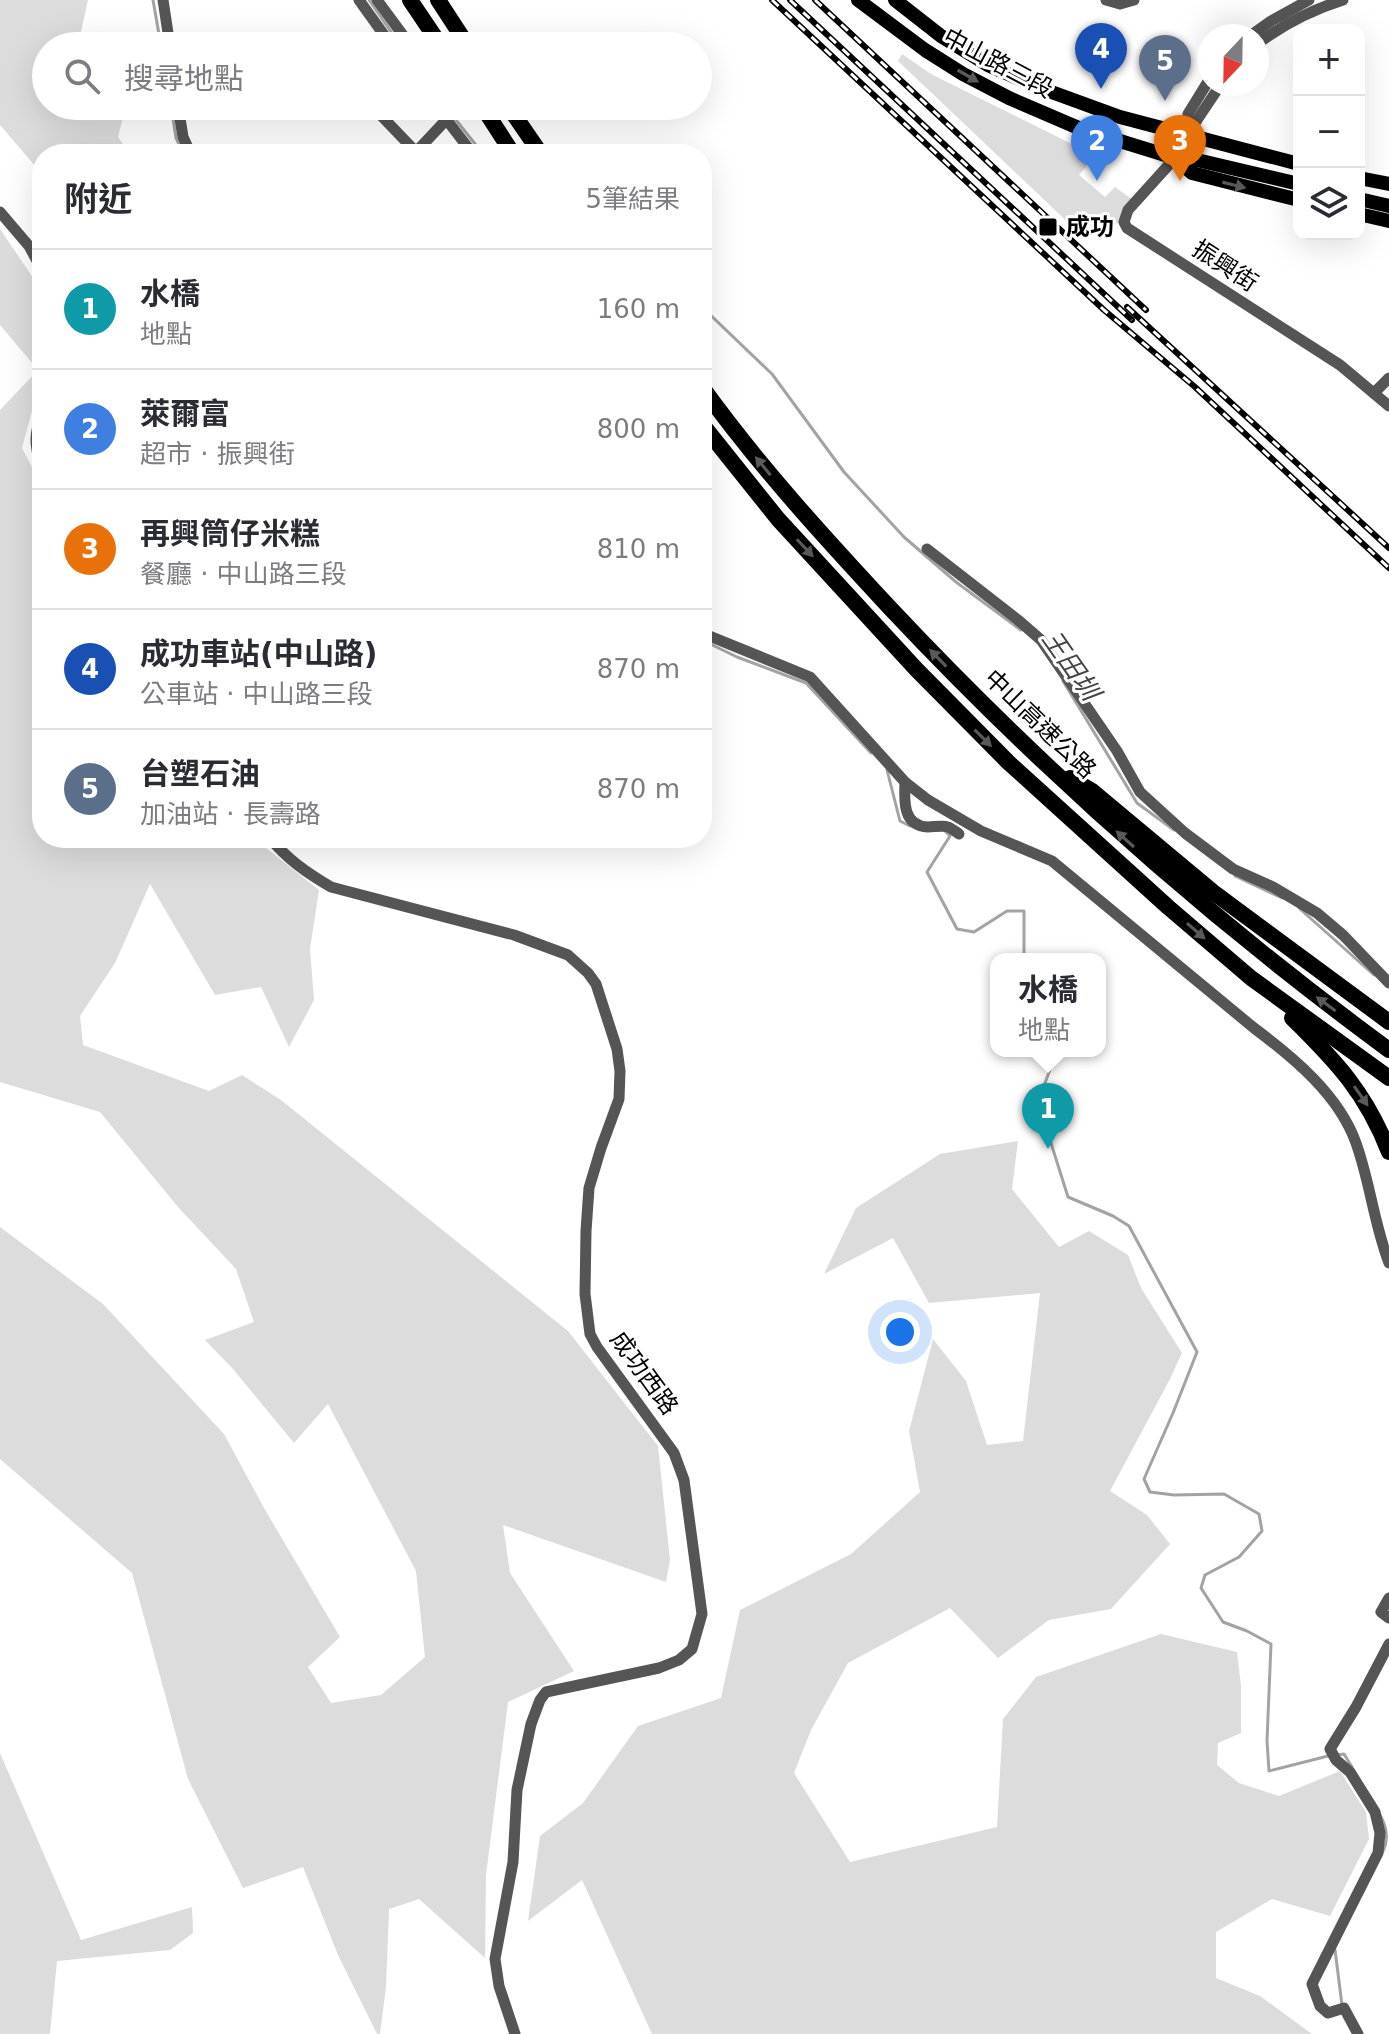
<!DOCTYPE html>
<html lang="zh-TW">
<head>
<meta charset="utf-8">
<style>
  :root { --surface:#fff; --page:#f7f7f7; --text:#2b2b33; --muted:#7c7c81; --line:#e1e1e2; --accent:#ea580c }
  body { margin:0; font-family:"DejaVu Sans","Noto Sans TC",sans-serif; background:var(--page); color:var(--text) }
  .controls { position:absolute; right:24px; top:24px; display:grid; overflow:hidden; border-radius:16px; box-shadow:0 8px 32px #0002 }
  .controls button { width:72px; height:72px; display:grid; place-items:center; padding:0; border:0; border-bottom:2px solid var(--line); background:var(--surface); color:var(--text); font:40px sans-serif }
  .compass { position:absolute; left:1197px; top:24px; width:72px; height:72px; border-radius:50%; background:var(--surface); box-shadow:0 8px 32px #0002; rotate:202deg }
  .you { position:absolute; left:900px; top:1332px; width:28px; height:28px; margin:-20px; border:6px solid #fff; border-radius:50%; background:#1a73e8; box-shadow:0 0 0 12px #1a73e833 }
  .badge { display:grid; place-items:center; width:52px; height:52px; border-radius:50%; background:var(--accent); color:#fff; font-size:26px; font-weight:700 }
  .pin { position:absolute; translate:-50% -66px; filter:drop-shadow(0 2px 4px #0008) }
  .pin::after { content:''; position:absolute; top:42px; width:28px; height:24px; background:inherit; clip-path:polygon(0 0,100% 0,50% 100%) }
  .popup { position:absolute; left:990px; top:953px; width:116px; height:104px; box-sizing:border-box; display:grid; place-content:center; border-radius:16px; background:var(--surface); filter:drop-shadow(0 2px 6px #0005); font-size:26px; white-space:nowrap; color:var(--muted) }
  .popup b { font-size:30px; color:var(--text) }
  .popup::after { content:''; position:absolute; left:50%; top:100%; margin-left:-16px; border:16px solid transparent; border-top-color:var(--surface) }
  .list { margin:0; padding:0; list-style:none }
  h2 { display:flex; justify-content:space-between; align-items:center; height:104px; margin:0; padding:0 32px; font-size:34px }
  h2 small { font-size:26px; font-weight:400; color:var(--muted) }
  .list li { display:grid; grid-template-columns:52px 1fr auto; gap:24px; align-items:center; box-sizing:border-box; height:120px; padding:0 32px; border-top:2px solid var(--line) }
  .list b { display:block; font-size:30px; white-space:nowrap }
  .list p { margin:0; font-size:26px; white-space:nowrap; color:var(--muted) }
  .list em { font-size:26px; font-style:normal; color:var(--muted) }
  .icon { flex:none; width:44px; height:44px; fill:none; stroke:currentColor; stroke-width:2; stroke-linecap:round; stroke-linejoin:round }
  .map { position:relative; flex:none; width:1389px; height:2034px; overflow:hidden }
  .search { position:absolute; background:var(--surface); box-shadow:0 8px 32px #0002; left:32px; top:32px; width:680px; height:88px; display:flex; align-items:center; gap:20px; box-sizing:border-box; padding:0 28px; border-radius:44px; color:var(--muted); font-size:30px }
  .panel { position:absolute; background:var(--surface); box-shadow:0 8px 32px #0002; left:32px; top:144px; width:680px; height:704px; border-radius:32px }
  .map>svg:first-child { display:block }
  .green { fill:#dcdcdc }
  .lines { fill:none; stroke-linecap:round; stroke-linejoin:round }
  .stream { stroke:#a3a3a3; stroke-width:3 }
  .minor { stroke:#555; stroke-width:11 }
  .major { stroke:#000; stroke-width:14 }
  .highway { stroke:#000; stroke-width:16 }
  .rail-casing { stroke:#000; stroke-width:6 }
  .rail { stroke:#fff; stroke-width:3; stroke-dasharray:9; stroke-linecap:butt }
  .oneway { fill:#595959 }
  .poi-dot { fill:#000; stroke:#fff; stroke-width:3 }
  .labels { text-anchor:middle; stroke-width:6; stroke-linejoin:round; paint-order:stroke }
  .street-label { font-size:24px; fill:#000; stroke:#fff }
  .poi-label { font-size:24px; font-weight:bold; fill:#000; stroke:#fff; text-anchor:start }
  .water-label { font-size:26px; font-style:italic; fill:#444; stroke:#fff }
</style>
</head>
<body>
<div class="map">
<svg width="1389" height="2034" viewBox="0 0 1389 2034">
  <rect width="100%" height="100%" fill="#fff"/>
  <g class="green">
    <path d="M0,0H88L78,46H46V106H126L118,137L130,154H42V174L0,125Z"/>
    <path d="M902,54L931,74L1088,152V164L1079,175L1105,197L1115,187L1137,203L1124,222L1117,223L1107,231L1092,217L1085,228L1078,232L898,61Z"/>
    <path d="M0,229L42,291V374L22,448L42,486V838H260L266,848L319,890L310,949L314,1000L289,1047L261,987L215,995L150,884L115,963L80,1016L83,1045L209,1091L242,1075L281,1100L568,1331L658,1446L670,1560L666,1582L503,1525L510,1573L574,1671L508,1702L486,1875L485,1958L419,1899L389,1909L386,1987L380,2034H377L338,1955L303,1867L243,1888L188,1779L132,1573L0,1459V1227L103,1304L224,1434L264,1508L340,1637L308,1667L331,1703L381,1695L425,1657L416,1571L328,1404L294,1443L233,1369L205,1340L254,1322L236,1269L178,1207L100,1112L0,1082V410L38,370L0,325Z"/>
    <path d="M1018,1141L1012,1189L1059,1247L1089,1231L1128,1255L1141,1288L1182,1353L1170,1379L1110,1491L1147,1515L1170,1544L1111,1609L1049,1620L998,1658L950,1608L848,1663L811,1730L794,1773L850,1862L997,1827L1003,1719L1036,1677L1161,1634L1237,1652L1241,1686V1733L1218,1743L1217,1765L1239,1783L1279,1796L1340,1771L1366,1812L1369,1839L1330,1916L1272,1899L1216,1932V1978L1260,1996L1312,2034H652L582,1880L528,1921L540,1836L583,1803L638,1726L721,1698L740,1610L851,1554L920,1492L909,1431L933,1339L966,1381L987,1445L1023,1441L1040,1293L929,1303L893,1238L824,1274L856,1208L940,1154Z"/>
    <path d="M0,1753L81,1940L192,1907L193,1933L170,1950L57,1961L50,2034H0Z"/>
  </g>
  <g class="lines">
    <g class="stream">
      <path d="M153,0L161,46"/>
      <path d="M369,0L401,46"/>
      <path d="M171,106L176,138L184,154"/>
      <path d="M452,115L483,154"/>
      <path d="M702,307L772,374L844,472L904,537L956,582L1021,630"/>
      <path d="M702,640L737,657L806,683L871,753"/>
      <path d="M1063,681L1137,803L1174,830"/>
      <path d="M887,770L900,821L910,826"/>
      <path d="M945,831L950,836L927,872L957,929L974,932L1007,911H1024V959"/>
      <path d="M1235,876L1282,898"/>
      <path d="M1299,908L1374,975"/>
      <path d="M1053,1051L1055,1056L1038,1102L1068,1197L1113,1216L1129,1226L1197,1352L1173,1413L1144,1479L1150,1492L1174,1495L1224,1494L1259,1514L1262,1531L1239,1557L1205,1575L1201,1588L1223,1622L1247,1631L1271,1644L1267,1741L1269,1771L1328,1756"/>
      <path d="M1336,1755L1344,1754L1352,1767"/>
      <path d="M1380,1815C1387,1827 1389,1841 1382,1853"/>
      <path d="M1335,1950L1342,2005"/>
    </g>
    <g class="minor">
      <path d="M163,0L170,46"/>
      <path d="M359,0L392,46"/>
      <path d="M377,0L411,46"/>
      <path d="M1106,0L1120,4L1134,0"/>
      <path d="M1250,36L1271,21L1309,0"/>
      <path d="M1257,44C1284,24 1311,10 1343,0"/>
      <path d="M1221,84L1187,135L1175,158L1128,210L1124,222L1127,228L1340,365L1389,406"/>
      <path d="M178,106L183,137L191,154"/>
      <path d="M372,106L416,152"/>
      <path d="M436,106L473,154"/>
      <path d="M1187,134L1188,114L1209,80"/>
      <path d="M417,154L416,152L446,120L451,106"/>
      <path d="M0,212L29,246L42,270"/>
      <path d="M1374,393L1389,378"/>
      <path d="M42,410C35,434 33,443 42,468"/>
      <path d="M927,549L1018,620L1041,640L1117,751L1140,792L1185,833L1233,869L1273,887L1317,913L1343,935L1389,983"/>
      <path d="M702,633L810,677L905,782L928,800L981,831L1052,861L1254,1028C1294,1058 1339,1095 1356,1143C1370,1182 1374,1224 1389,1263"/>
      <path d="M905,782C904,802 903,826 928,827C934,827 943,825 948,827C951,828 956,832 959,834"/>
      <path d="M270,838C287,859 307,873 331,887L514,935L568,955L588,973L596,984L617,1049L620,1071L619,1099L601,1148L589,1188L586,1231L585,1294L590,1334L597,1347L674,1453L684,1480L702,1614L692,1649L679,1660L659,1668L546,1692L540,1700L531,1724L517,1790L513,1862L495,1959L499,1986L515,2034"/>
      <path d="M1389,1598L1381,1612L1389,1618"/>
      <path d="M1358,2034L1344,2008L1328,2013L1320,2006L1312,1984L1378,1853L1380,1833L1375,1812L1350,1772L1336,1760L1330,1749L1356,1707L1389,1644"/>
    </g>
    <g class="major">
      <path d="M858,0L925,50L963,74L1009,98L1081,129L1175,158L1197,160L1299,184"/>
      <path d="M895,0L941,36L988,65L1035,86L1120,117L1299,164"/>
      <path d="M1175,158L1192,173L1299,200"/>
      <path d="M1359,178L1389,184"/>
      <path d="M1359,199L1389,206"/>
      <path d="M1359,214L1389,221"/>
    </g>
    <g class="highway">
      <path d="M410,0L441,46"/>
      <path d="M438,0L468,46"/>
      <path d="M482,106L513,154"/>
      <path d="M508,106L541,154"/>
      <path d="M702,387C759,466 824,537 890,608C1044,772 1208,917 1389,1050"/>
      <path d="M702,424L778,519L916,669L1008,762L1168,907L1251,978L1389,1078"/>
      <path d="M1070,778L1092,791L1213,892L1389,1022"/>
      <path d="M1292,1018C1336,1061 1366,1093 1389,1152"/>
    </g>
    <defs>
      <g id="rail">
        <path d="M772,0L1104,310L1195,387L1389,568"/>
        <path d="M790,0L1132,320"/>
        <path d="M815,0L1146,310"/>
        <path d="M1127,307L1389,548"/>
      </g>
    </defs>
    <use href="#rail" class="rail-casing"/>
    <use href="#rail" class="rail"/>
  </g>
  <defs><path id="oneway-solid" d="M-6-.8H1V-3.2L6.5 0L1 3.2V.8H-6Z" transform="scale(2)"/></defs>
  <g class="oneway">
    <use href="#oneway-solid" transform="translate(968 76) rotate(30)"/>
    <use href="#oneway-solid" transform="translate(1234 185) rotate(14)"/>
    <use href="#oneway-solid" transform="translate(763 466) rotate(-129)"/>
    <use href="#oneway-solid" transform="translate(805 548) rotate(47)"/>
    <use href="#oneway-solid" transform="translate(938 658) rotate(-134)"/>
    <use href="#oneway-solid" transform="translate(983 738) rotate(45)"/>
    <use href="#oneway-solid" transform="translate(1125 839) rotate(-138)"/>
    <use href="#oneway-solid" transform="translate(1196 931) rotate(41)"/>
    <use href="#oneway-solid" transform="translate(1326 1004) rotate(-144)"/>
    <use href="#oneway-solid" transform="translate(1361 1096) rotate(55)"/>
  </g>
  <rect class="poi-dot" x="1038" y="217" width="20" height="20" rx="4"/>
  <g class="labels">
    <g class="street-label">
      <text transform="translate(998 63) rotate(28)" y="8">中山路三段</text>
      <text transform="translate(1225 266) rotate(33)" y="8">振興街</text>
      <text transform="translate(1040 724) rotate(44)" y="8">中山高速公路</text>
      <text transform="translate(644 1373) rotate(54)" y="8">成功西路</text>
    </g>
    <g class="poi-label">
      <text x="1066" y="235">成功</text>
    </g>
    <g class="water-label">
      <text transform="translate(1071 665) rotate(55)" y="9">王田圳</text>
    </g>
  </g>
</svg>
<div class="controls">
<button>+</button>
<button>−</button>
<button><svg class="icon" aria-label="layers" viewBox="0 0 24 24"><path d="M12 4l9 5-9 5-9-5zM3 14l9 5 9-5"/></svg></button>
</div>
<svg class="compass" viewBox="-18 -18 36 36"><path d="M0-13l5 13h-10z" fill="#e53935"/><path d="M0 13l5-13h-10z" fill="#7c7c81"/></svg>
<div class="you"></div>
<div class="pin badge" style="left:1048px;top:1149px;background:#0f9aa8">1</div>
<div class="popup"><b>水橋</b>地點</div>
<div class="pin badge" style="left:1097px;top:181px;background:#3f7fe0">2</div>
<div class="pin badge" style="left:1180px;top:181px;background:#e8710a">3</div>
<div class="pin badge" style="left:1101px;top:89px;background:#1a4fb4">4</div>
<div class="pin badge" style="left:1165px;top:101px;background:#5c6f8a">5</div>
<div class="search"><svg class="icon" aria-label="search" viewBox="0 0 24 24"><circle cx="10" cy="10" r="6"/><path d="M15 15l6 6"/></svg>搜尋地點</div>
<section class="panel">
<h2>附近<small>5筆結果</small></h2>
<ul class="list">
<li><span class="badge" style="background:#0f9aa8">1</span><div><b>水橋</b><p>地點</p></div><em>160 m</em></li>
<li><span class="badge" style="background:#3f7fe0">2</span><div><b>萊爾富</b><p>超市 · 振興街</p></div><em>800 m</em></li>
<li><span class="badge" style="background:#e8710a">3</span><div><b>再興筒仔米糕</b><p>餐廳 · 中山路三段</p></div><em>810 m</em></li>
<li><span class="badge" style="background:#1a4fb4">4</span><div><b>成功車站(中山路)</b><p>公車站 · 中山路三段</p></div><em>870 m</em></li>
<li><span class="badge" style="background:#5c6f8a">5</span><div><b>台塑石油</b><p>加油站 · 長壽路</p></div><em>870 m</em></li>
</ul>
</section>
</div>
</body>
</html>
